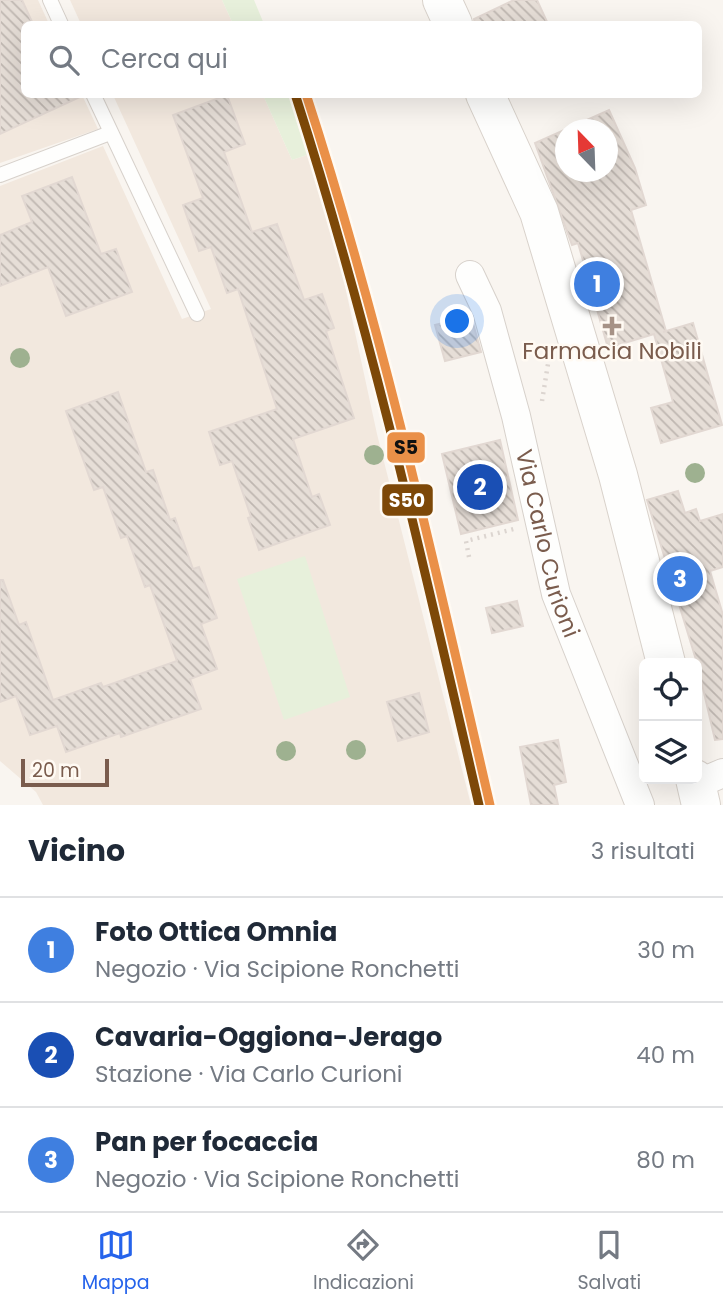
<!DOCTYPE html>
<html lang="it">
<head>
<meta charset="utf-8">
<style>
  :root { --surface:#fff; --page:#f6f6f7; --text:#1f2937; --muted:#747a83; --line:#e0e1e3; --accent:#2563eb }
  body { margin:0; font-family:Poppins,sans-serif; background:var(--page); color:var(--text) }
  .controls { position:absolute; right:21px; bottom:21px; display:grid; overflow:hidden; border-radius:10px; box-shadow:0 7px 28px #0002 }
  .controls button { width:63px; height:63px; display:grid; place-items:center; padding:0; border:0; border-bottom:2px solid var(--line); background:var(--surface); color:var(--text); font:35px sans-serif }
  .compass { position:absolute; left:555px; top:119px; width:63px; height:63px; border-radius:50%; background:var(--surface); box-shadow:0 7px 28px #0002; rotate:337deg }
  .scale { position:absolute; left:21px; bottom:18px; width:88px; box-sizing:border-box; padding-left:7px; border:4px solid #7a5c4d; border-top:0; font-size:19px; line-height:24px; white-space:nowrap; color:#7a5c4d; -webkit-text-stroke:5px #fffaf3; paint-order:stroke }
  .you { position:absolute; left:458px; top:322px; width:24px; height:24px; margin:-18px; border:5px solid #fff; border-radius:50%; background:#1a73e8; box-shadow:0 0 0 10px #1a73e833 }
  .badge { display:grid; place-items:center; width:46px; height:46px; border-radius:50%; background:var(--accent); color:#fff; font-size:23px; font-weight:700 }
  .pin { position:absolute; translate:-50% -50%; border:4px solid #fff; box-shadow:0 2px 7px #0006 }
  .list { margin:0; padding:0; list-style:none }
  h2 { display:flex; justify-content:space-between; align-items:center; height:91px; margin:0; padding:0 28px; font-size:30px }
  h2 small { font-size:23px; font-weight:400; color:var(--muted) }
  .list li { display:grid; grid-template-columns:46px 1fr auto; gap:21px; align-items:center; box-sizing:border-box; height:105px; padding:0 28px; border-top:2px solid var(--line) }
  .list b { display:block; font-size:26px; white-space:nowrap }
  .list p { margin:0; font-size:23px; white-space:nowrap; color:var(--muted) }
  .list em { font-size:23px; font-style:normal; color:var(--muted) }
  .icon { flex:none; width:38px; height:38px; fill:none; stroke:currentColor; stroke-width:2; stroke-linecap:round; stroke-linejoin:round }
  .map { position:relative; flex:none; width:723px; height:805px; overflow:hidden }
  .search { position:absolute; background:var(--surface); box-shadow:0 7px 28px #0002; left:21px; right:21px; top:21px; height:77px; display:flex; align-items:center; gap:18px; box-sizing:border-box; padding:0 24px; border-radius:10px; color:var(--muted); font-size:26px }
  .sheet { height:406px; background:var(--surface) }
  nav { display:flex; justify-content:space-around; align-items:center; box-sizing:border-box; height:98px; border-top:2px solid var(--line); background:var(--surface); font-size:19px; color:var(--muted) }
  nav a { display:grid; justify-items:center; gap:4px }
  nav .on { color:var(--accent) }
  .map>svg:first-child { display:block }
  .residential { fill:#f2e8de }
  .grass { fill:#e7f0db }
  .building { fill:url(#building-back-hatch); stroke:#e2d8d2; stroke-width:2; fill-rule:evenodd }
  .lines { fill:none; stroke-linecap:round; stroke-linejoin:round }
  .service-casing { stroke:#d7d1cb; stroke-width:16 }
  .minor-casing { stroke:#d7d1cb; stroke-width:30 }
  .secondary-casing { stroke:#d9d2cb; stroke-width:40 }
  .path { stroke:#dcd5d0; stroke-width:4.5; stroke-dasharray:2 5; stroke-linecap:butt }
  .service { stroke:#fefefd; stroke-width:14 }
  .minor { stroke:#fefefd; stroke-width:28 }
  .secondary { stroke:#fefefd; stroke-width:38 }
  .rail-1-casing { stroke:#fffaf3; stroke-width:14 }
  .rail-2-casing { stroke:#fffaf3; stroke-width:14 }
  .rail-1 { stroke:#ea9048; stroke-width:9 }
  .rail-2 { stroke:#7d4808; stroke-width:9 }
  .tree { fill:#9eb190 }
  .poi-dot { fill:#a69286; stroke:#fffaf3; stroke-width:2.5 }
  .labels { text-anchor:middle; stroke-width:5; stroke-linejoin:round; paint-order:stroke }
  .poi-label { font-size:23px; fill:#7a5c4d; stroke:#fffaf3 }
  .street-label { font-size:23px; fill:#7a5c4d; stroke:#fffaf3 }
  .line-badge { stroke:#fffaf3; stroke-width:2.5 }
  .badge-label { font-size:19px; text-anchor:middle; font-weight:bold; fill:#fff }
  .pale-badge-label { font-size:19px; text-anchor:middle; font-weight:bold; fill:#111 }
</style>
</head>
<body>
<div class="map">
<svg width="723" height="805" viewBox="0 0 723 805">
  <defs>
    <pattern id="building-back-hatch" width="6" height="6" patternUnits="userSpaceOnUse" patternTransform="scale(1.75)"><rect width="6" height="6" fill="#e6ded7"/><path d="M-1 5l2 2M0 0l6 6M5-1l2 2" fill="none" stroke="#bfb7b1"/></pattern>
  </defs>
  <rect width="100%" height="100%" fill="#f9f5f0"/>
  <g class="residential">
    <path d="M0,0H38L49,24H24V94L82,95L98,129L0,163Z"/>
    <path d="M70,0H222L233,24H81Z"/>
    <path d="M113,95H263L292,160L316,152L377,434L471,805H43L36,792L0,761V186L103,146L182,319L211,309Z"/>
  </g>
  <g class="grass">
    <path d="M222,0H254L264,24H233Z"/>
    <path d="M263,95H292L316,152L292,160Z"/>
    <path d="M305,556L350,697L284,720L237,579Z"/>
  </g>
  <g class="building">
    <path d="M0,0H22L33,24H24V94L84,95L0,134Z"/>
    <path d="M514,0H537L548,24H475L474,19Z"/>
    <path d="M227,95L245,144L224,152L252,232L277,224L304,300L322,294L334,328L326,331L354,418L293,439L312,497L319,494L330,525L259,550L248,518L251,517L232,461L220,465L209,432L277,409L238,289L227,293L211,247L199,251L183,205L203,198L173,115Z"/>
    <path d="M609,110L635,168L646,205L631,210L666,331L663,332L693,323L722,425L661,443L651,408L673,402L654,334L608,348L578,243L572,245L535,143ZM565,130H607V172H565Z"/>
    <path d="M72,177L101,254L116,249L132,292L66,316L48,267L0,286V235L32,222L22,196Z"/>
    <path d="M471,316L481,352L445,361L435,325Z"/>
    <path d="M118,392L146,472L153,470L170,520L175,518L193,569L199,567L217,618L201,624L217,669L190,679L201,709L121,737L120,733L66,752L57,726L30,735L16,696L0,702V580H3L19,625L26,622L53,700L101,683L103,687L177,661L150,585L145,587L127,536L121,538L103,487L94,490L66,411Z"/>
    <path d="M500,440L518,520L461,534L442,454Z"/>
    <path d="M678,491L685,513L696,509L700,521L723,514V567L710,571L723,615V739L715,740L697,663L647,500Z"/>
    <path d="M517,601L523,626L492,633L486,608Z"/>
    <path d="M419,693L429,732L398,741L387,702Z"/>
    <path d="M558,740L566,782L554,785L558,805H531L520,747Z"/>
  </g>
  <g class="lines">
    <defs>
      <g id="service">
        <path d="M50,0L61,24"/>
        <path d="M93,94L197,314"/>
        <path d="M0,175L110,133"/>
      </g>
      <g id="minor">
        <path id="s1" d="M470,275L487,311L516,416L556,594L640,805"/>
        <path d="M697,784L723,773"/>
      </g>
      <g id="secondary">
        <path d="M442,0L453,24"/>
        <path d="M485,94L539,212L618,475L666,663"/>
        <path d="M695,779L701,805"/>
      </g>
    </defs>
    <use href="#service" class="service-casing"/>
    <use href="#minor" class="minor-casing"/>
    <use href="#secondary" class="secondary-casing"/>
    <g class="path">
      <path d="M542,401L548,364"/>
      <path d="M469,557L466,541L514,529"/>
    </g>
    <use href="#service" class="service"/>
    <use href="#minor" class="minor"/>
    <use href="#secondary" class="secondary"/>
    <defs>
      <path id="rail-1" d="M306,94C382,328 435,566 490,805"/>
      <path id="rail-2" d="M296,97C371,330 424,567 479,805"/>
    </defs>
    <use href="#rail-1" class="rail-1-casing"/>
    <use href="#rail-2" class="rail-2-casing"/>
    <use href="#rail-1" class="rail-1"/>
    <use href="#rail-2" class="rail-2"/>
  </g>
  <g class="tree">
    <circle cx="20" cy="358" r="10"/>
    <circle cx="374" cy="455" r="10"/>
    <circle cx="695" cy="473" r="10"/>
    <circle cx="356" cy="750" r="10"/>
    <circle cx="286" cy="751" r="10"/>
  </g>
  <path class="poi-dot" d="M608.5 315.5h7v7h7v7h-7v7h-7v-7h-7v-7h7z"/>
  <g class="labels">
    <g class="poi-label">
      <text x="612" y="359">Farmacia Nobili</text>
    </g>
    <g class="street-label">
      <text dy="8" stroke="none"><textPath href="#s1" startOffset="280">Via Carlo Curioni</textPath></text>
    </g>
  </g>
  <g class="line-badge">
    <rect x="386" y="431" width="40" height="33" rx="7" fill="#ea9048"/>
    <rect x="381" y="483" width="53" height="34" rx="7" fill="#7d4808"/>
  </g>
  <g class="badge-label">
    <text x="407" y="507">S50</text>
  </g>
  <g class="pale-badge-label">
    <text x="406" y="454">S5</text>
  </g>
</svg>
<div class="controls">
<button><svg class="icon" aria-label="locate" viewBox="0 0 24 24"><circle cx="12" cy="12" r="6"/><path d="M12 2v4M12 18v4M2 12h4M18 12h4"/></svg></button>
<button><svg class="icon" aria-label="layers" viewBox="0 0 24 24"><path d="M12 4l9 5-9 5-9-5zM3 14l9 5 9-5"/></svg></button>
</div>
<svg class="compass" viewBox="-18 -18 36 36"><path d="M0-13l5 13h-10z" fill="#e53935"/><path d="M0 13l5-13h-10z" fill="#747a83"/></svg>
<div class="scale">20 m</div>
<div class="you"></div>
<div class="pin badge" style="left:597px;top:284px;background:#3f7fe0">1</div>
<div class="pin badge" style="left:480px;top:487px;background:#1a4fb4">2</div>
<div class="pin badge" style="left:680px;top:579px;background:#3f7fe0">3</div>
<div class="search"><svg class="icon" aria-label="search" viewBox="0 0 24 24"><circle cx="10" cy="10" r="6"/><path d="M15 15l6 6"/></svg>Cerca qui</div>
</div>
<section class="sheet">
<h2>Vicino<small>3 risultati</small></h2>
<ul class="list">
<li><span class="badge" style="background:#3f7fe0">1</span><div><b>Foto Ottica Omnia</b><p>Negozio · Via Scipione Ronchetti</p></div><em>30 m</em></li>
<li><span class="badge" style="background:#1a4fb4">2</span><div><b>Cavaria-Oggiona-Jerago</b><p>Stazione · Via Carlo Curioni</p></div><em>40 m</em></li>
<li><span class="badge" style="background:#3f7fe0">3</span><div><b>Pan per focaccia</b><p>Negozio · Via Scipione Ronchetti</p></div><em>80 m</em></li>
</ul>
</section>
<nav>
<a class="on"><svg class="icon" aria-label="map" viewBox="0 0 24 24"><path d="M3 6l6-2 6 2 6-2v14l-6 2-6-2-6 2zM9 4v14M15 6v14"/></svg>Mappa</a>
<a><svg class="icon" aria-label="directions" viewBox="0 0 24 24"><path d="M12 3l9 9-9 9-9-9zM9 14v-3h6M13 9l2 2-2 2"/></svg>Indicazioni</a>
<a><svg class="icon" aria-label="saved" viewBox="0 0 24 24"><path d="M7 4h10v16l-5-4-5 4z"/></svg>Salvati</a>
</nav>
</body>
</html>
